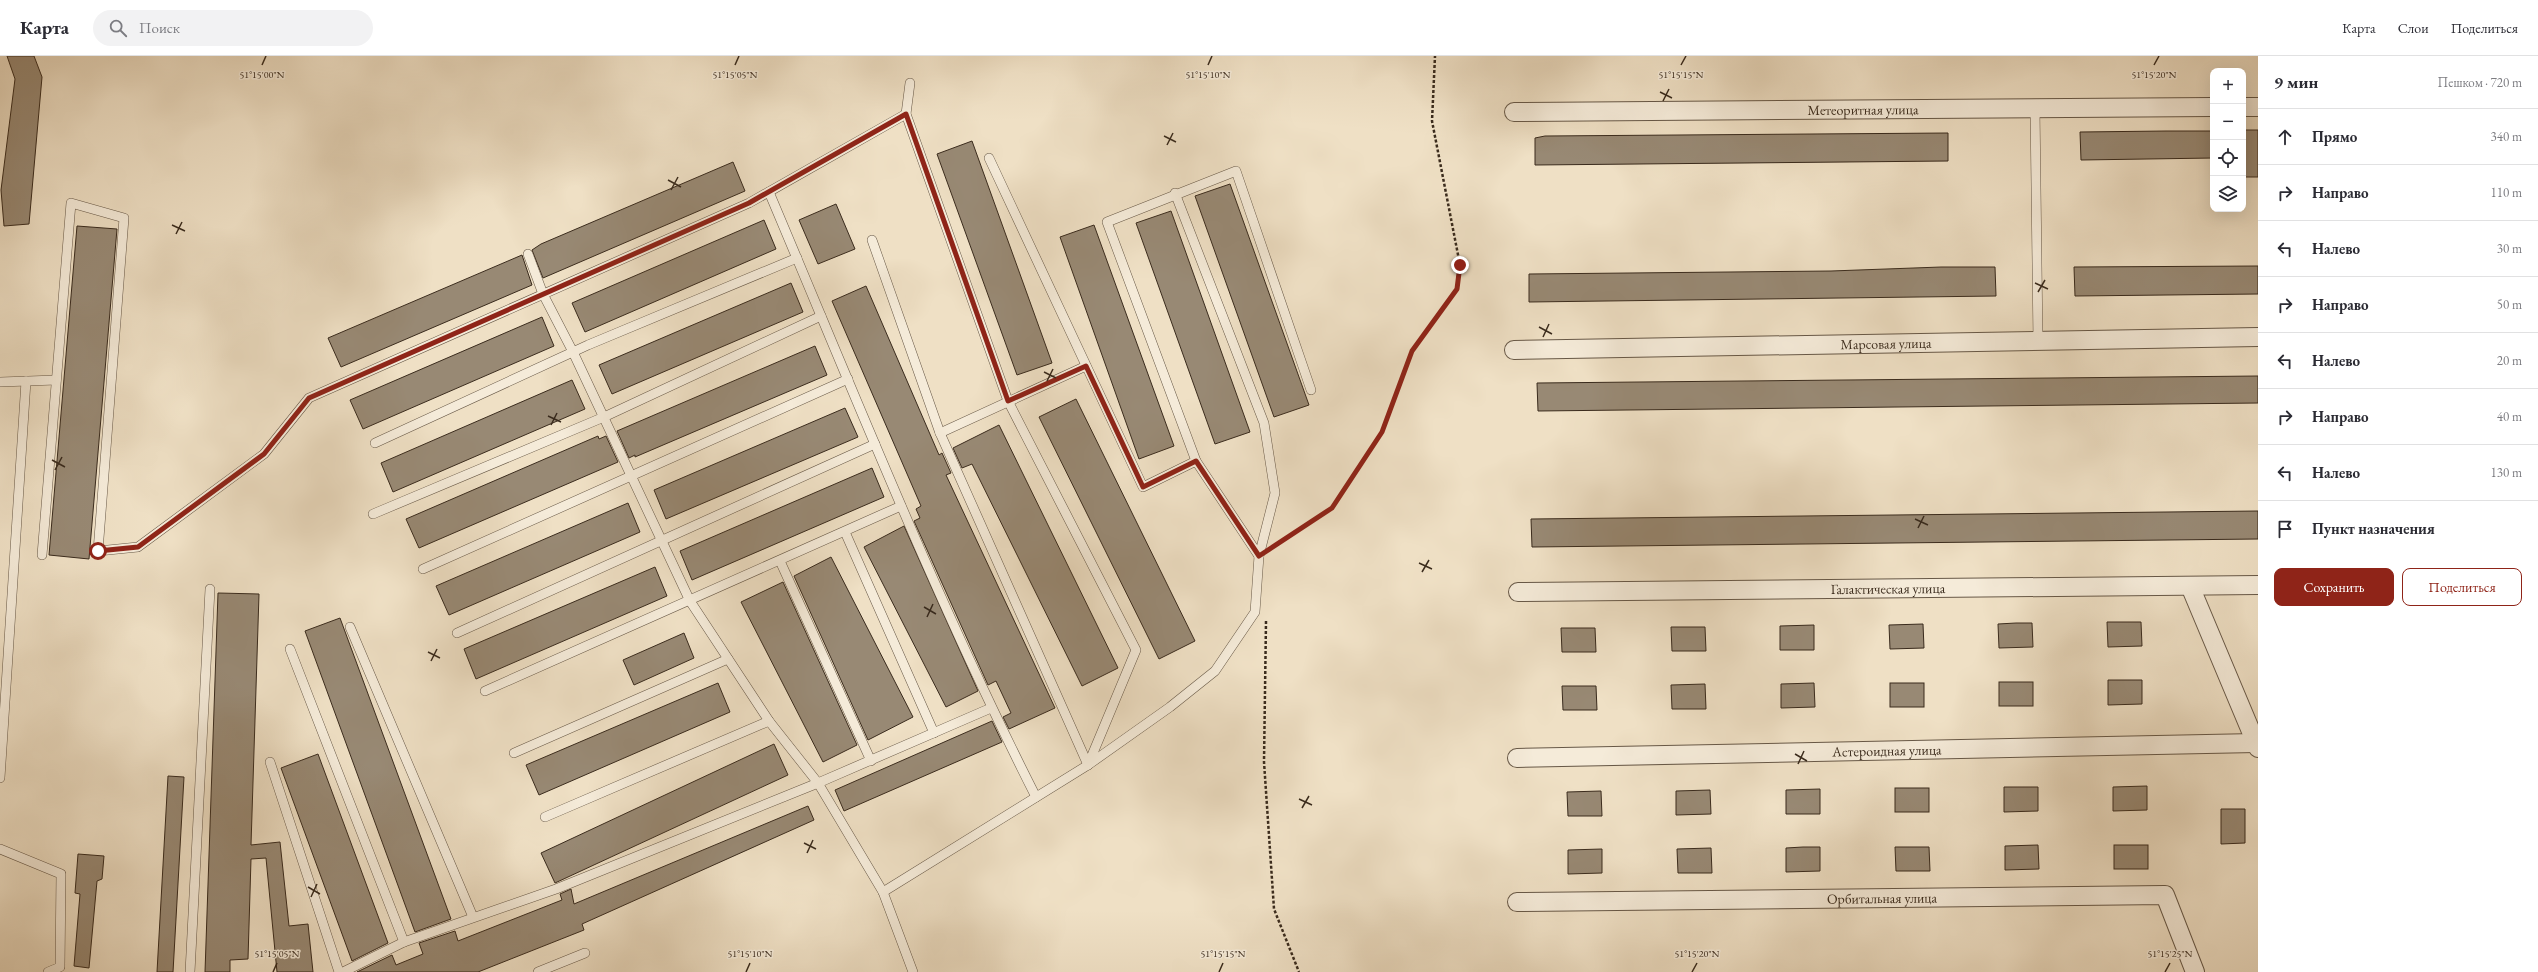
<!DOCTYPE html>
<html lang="ru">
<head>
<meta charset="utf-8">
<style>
  :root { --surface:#fff; --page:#f2f2f3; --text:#2b2b33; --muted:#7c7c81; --line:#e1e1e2; --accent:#8f2418 }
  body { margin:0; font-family:"EB Garamond",serif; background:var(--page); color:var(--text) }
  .controls { position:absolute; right:12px; top:12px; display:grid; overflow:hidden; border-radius:8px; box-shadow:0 4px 16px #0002 }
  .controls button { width:36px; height:36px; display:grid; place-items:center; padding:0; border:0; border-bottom:1px solid var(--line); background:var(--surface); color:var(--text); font:20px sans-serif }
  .stop { position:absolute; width:12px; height:12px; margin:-9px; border:3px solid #8f2418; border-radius:50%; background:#fff }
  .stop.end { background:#8f2418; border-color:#fff; box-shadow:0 1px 4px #0008 }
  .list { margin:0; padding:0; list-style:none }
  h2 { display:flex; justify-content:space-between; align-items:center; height:52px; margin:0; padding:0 16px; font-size:17px }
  h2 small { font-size:13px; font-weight:400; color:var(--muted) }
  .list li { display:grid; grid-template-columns:26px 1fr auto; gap:12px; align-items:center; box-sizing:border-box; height:56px; padding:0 16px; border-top:1px solid var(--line) }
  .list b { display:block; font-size:15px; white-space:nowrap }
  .list em { font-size:13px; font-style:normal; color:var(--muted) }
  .actions { display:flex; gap:8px; padding:12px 16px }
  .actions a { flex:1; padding:9px 0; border:1px solid var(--accent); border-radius:8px; text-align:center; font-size:14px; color:var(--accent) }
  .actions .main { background:var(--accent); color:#fff }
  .icon { flex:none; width:22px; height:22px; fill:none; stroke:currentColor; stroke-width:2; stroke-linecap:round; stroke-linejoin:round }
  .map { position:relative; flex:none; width:2258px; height:916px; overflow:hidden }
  header { display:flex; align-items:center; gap:24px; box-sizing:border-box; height:56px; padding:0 20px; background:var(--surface); border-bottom:1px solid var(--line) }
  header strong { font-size:19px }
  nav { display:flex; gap:22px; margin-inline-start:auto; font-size:14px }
  .search { width:280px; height:36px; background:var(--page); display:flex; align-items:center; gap:10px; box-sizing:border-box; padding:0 14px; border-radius:22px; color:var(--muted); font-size:15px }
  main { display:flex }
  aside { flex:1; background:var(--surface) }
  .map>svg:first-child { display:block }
  .building { fill:#988974; stroke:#3a2b1d }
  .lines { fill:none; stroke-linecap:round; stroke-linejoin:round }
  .lane-casing { stroke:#675847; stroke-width:10 }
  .street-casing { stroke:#675847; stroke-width:20 }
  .path { stroke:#3a2b1d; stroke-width:2.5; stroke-dasharray:3 2; stroke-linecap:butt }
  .lane { stroke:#f5ebd9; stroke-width:9 }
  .street { stroke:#f5ebd9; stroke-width:18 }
  .route { stroke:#8f2418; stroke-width:5 }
  .ticks { fill:none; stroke:#3a2b1d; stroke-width:1.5 }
  .labels { text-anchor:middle; stroke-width:3; stroke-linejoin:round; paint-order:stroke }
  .street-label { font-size:14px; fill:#3a2b1d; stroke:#f5ebd9 }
  .ticks-label { font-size:10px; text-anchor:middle; fill:#3a2b1d; stroke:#f5ebd9; stroke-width:3; stroke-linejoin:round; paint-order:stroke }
</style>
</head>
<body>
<header>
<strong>Карта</strong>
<div class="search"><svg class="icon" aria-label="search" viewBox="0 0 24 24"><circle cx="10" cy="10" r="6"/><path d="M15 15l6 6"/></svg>Поиск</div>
<nav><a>Карта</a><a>Слои</a><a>Поделиться</a></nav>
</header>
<main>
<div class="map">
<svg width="2258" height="916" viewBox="0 0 2258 916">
  <rect width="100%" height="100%" fill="#efe0c5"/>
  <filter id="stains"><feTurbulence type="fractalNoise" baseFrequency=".005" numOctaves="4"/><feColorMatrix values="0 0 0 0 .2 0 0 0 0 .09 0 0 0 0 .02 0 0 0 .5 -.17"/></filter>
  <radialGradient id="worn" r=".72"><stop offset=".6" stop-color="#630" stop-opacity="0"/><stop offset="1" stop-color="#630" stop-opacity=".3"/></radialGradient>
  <g class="building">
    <path d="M7,0H34L42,21L29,168L4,170L1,134L15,23Z"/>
    <path d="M2244,74H2258V121H2245Z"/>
    <path d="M2166,75H2213V102L2081,104L2080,76Z"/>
    <path d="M1948,77V105L1535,109V82L1545,80Z"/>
    <path d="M972,85L1052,307L1017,319L937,98Z"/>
    <path d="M733,106L745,135L543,222L532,194L541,188Z"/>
    <path d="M1230,128L1309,349L1274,361L1195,140Z"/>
    <path d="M836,148L855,193L818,208L799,164Z"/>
    <path d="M1171,155L1250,376L1215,388L1136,167Z"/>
    <path d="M764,164L776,193L585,276L572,247Z"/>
    <path d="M1094,169L1174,390L1139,403L1060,181Z"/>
    <path d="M77,170L117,173L89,503L49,499Z"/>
    <path d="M522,199L532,229L341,311L328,282Z"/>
    <path d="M2258,210V238L2075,240L2074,211Z"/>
    <path d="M1941,211H1995L1996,240L1529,246V218L1831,215Z"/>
    <path d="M791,227L803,256L612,338L599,309Z"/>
    <path d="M866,230L939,399L942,397L951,417L946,419L1055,652L1009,673L1003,661L1011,657L996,625L988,629L914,465L920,462L916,453L921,450L832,245Z"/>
    <path d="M542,261L554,290L363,373L350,344Z"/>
    <path d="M815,290L827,319L635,401V399L629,402L617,375Z"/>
    <path d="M2258,320V347L1538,355L1537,327Z"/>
    <path d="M572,324L585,353L393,436L381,407Z"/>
    <path d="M1076,343L1195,585L1159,603L1039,361Z"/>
    <path d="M845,352L858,381L666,463L654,434Z"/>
    <path d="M999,369L1118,612L1082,630L972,408L962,412L953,392Z"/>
    <path d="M598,380L599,383L606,380L618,406L419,492L406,463Z"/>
    <path d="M872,412L884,441L692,524L680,495Z"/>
    <path d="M628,447L640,476L449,559L436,530Z"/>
    <path d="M2258,455V483L1532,491L1531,463Z"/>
    <path d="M904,470L978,635L946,651L864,491Z"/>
    <path d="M831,501L913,661L868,684L794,520Z"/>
    <path d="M655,511L667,540L476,623L464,593Z"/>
    <path d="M783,526L857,689L823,706L741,546Z"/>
    <path d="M218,537L259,538L251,789L280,786L289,870L308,868L313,916H277L266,802L251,803L248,903L230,904V916H205Z"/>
    <path d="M340,562L451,863L415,876L305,575Z"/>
    <path d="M2107,566H2141L2142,590L2108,591Z"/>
    <path d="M2016,567H2032L2033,591L1999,592L1998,568Z"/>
    <path d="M1923,568L1924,592L1890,593L1889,569Z"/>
    <path d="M1814,569V594H1780V570Z"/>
    <path d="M1671,571H1705L1706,595H1672Z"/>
    <path d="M1561,572H1595L1596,596H1562Z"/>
    <path d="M684,577L694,602L634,629L623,604Z"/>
    <path d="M2108,624H2142V648L2108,649Z"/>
    <rect x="1999" y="626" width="34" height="24"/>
    <path d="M718,627L730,656L539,739L526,709Z"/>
    <path d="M1814,627L1815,651L1781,652V628Z"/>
    <rect x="1890" y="627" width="34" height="24"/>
    <path d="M1705,628L1706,653H1672L1671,629Z"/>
    <path d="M1562,630H1596L1597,654H1563Z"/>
    <path d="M992,665L1002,686L844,755L835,734Z"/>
    <path d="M774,688L788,719L555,827L541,797Z"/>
    <path d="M318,698L388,887L352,905L281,712Z"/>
    <path d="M168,720L184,721L173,916H157Z"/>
    <path d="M2147,730V754L2113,755V731Z"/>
    <path d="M2004,731H2038V755L2004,756Z"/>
    <rect x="1895" y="732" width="34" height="24"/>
    <path d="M1820,733V758H1786V734Z"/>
    <path d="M1710,734L1711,758L1676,759V735Z"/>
    <path d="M1601,735L1602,760H1568L1567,736Z"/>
    <path d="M808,750L814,764L582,868L584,874L478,916H357L392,899L396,909L423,898L419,887L455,875L458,885L562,844L560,838L571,833L574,848Z"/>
    <path d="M2221,753H2245V787L2221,788Z"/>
    <path d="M2038,789L2039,813L2005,814V790Z"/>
    <rect x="2114" y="789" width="34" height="24"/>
    <path d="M1803,791H1820V815L1786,816V792Z"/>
    <path d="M1895,791H1929L1930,815H1896Z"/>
    <path d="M1711,792L1712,817H1678L1677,793Z"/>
    <path d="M1602,793V817L1568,818V794Z"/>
    <path d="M78,798L104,800L102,823L97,825L89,912L74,910L80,838L75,837Z"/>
  </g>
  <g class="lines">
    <defs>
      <g id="lane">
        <path d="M910,27L906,58L1008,345L1136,594L1088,709"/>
        <path d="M2035,53L2038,285"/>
        <path d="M989,102L1143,431L1196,405L1259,500"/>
        <path d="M769,136C855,339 936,544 1036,741"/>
        <path d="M872,184L940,377L1088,709"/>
        <path d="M528,198L543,238L573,296L690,545L769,665L818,727L883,836L913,916"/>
        <path d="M0,326L56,324"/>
        <path d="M940,377L1086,310"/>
        <path d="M375,387L588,289L797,202"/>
        <path d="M1196,405L1107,166L1236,115L1311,334"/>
        <path d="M373,458L604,361L821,260"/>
        <path d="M845,476L934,677"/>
        <path d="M42,499L71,147L124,162L98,495L138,491L264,398L309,342L749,147L906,58"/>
        <path d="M780,505L871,705"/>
        <path d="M423,513L848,323"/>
        <path d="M350,571L473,861"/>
        <path d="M457,577L875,388"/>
        <path d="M290,593L404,886"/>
        <path d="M485,635L901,450"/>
        <path d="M514,697L728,603"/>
        <path d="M270,706L339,916"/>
        <path d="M0,722L26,325"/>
        <path d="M545,761L769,665"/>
        <path d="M0,793L61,818L60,911L48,916"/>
        <path d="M883,836L1088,709L1170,651L1215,615L1255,556L1259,500L1275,437L1264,367L1175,137"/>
        <path d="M190,916L210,533"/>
        <path d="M343,916L404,886L556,833L818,727L991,652"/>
        <path d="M538,916L585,897"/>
      </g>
      <g id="street">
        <path d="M2243,51H2258"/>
        <path id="s1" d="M1514,56L2213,51"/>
        <path id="s2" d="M1514,294L2258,281"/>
        <path d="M2190,530L2258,692"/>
        <path id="s3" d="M1518,536L2258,529"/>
        <path id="s4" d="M1517,702L2256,687"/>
        <path id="s5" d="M1517,846L2165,839L2195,916"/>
      </g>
    </defs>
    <use href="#lane" class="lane-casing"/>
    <use href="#street" class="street-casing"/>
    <g class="path">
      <path d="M1276,489L1332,452L1382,376L1412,295L1457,233L1460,209L1432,65L1435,0"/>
      <path d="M1266,565L1264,706L1274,853L1299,916"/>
    </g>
    <use href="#lane" class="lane"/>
    <use href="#street" class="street"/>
  </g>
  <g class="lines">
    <path class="route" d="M98,495L138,491L264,398L309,342L749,147L906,58L1008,345L1086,310L1143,431L1196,405L1259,500L1332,452L1382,376L1412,295L1457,233L1460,209"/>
  </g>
  <path class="ticks" d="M262,9L266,0M735,9L739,0M1208,9L1212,0M1681,9L1686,0M2154,9L2159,0M1660,36L1672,42M1663,45L1669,33M1164,80L1176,86M1167,89L1173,77M668,124L681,131M671,134L678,121M172,169L185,175M176,178L182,166M2035,227L2048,233M2038,236L2045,224M1539,271L1552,278M1543,281L1549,268M1044,316L1056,322M1047,325L1053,313M548,360L561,366M551,369L557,357M52,404L65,411M55,414L62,401M1915,463L1928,469M1918,472L1924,460M1419,507L1432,513M1422,516L1429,504M924,551L936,558M927,561L933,548M428,596L440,602M431,605L437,593M1795,698L1807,705M1798,708L1804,695M1299,743L1312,749M1302,752L1309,740M804,787L816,793M807,797L813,784M308,831L320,838M311,841L317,828M273,916L277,907M746,916L750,907M1219,916L1223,907M1692,916L1697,907M2165,916L2170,907"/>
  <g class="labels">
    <g class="street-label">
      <text dy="5" stroke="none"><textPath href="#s1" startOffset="349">Метеоритная улица</textPath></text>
      <text dy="5" stroke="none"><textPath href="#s2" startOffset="372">Марсовая улица</textPath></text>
      <text dy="5" stroke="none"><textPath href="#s3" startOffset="370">Галактическая улица</textPath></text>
      <text dy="5" stroke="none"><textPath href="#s4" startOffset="370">Астероидная улица</textPath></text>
      <text dy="5" stroke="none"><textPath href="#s5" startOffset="365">Орбитальная улица</textPath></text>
    </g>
  </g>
  <g class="ticks-label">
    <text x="262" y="22">51°15'00"N</text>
    <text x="735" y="22">51°15'05"N</text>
    <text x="1208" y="22">51°15'10"N</text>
    <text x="1681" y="22">51°15'15"N</text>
    <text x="2154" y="22">51°15'20"N</text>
    <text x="277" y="901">51°15'05"N</text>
    <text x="750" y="901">51°15'10"N</text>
    <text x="1223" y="901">51°15'15"N</text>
    <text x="1697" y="901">51°15'20"N</text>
    <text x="2170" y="901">51°15'25"N</text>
  </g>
  <rect width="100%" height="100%" filter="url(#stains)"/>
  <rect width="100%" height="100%" fill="url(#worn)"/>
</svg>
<div class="controls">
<button>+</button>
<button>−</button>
<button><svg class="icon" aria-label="locate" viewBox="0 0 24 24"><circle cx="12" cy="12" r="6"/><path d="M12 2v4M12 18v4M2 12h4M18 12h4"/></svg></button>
<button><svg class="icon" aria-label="layers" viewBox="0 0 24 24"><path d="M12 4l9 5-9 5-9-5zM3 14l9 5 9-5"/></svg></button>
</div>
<div class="stop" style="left:98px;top:495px"></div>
<div class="stop end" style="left:1460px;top:209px"></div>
</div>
<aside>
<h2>9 мин<small>Пешком · 720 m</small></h2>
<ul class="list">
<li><svg class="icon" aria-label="ahead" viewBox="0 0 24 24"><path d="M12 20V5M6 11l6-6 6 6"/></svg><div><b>Прямо</b></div><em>340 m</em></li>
<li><svg class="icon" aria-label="right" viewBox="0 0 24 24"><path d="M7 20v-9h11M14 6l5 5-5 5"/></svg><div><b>Направо</b></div><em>110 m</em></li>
<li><svg class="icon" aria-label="left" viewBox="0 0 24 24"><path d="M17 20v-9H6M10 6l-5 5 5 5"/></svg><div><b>Налево</b></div><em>30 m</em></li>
<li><svg class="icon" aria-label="right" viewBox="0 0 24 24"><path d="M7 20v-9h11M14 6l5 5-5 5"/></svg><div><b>Направо</b></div><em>50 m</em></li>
<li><svg class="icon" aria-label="left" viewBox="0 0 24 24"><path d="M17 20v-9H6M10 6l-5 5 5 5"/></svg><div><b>Налево</b></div><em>20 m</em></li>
<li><svg class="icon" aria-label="right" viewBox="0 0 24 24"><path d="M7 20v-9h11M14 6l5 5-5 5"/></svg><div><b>Направо</b></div><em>40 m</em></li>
<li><svg class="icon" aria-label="left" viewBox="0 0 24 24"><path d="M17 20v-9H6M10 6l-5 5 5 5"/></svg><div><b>Налево</b></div><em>130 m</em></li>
<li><svg class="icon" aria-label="arrive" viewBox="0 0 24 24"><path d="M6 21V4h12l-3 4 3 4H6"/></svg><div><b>Пункт назначения</b></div></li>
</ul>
<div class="actions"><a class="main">Сохранить</a><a>Поделиться</a></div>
</aside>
</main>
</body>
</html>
